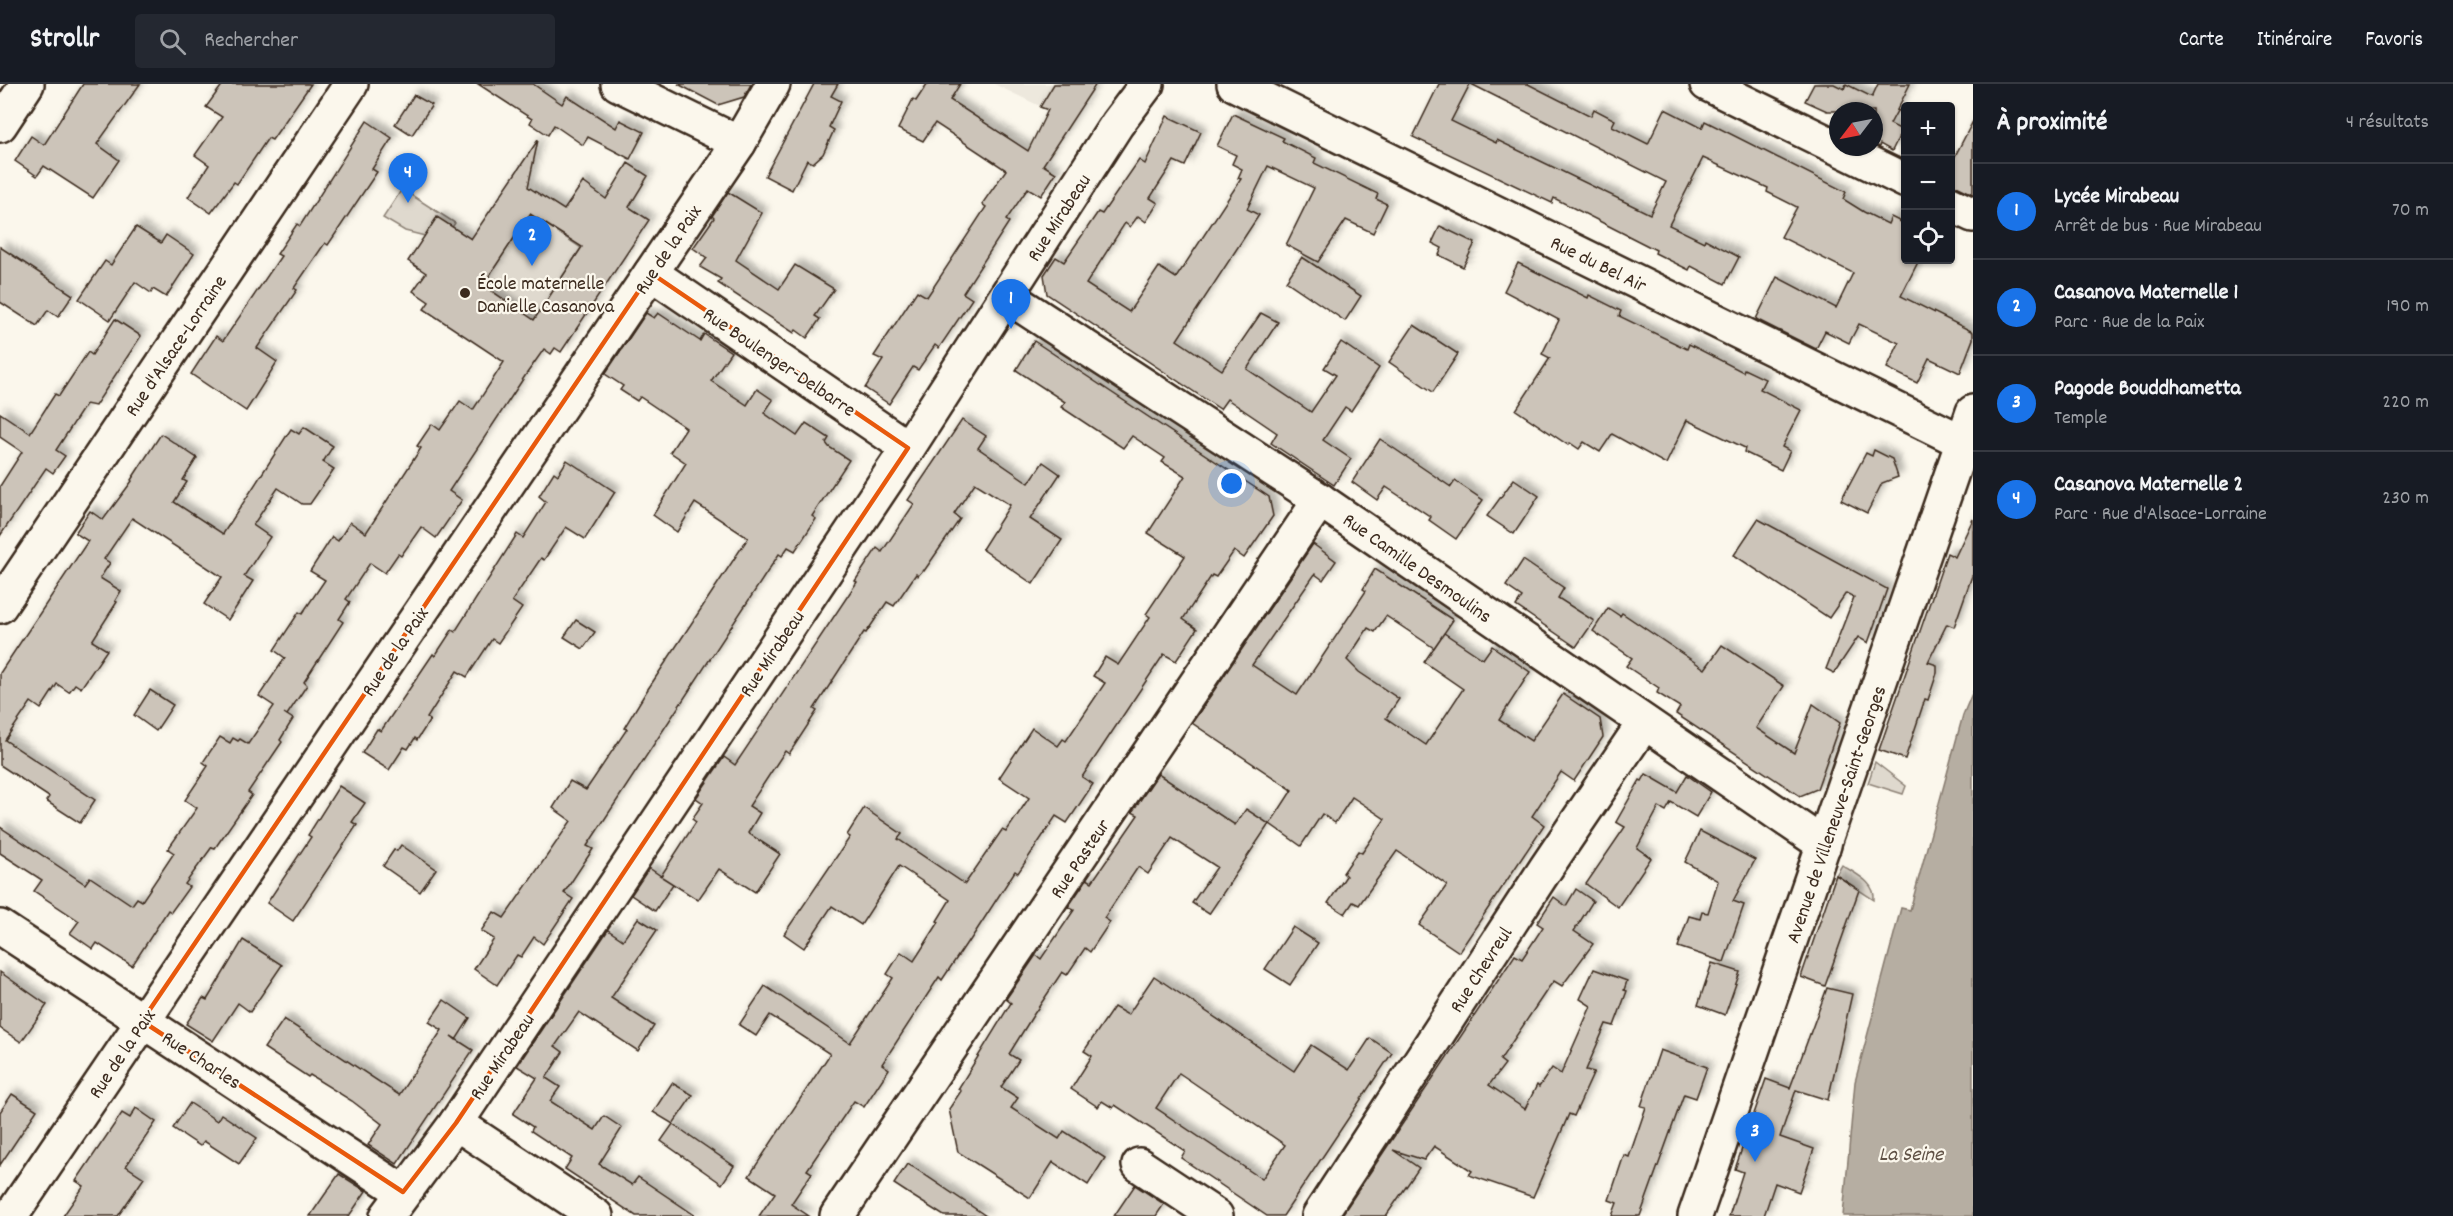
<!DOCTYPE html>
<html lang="fr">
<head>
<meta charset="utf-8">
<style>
  :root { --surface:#171b24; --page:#242831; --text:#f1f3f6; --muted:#9ea1a6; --line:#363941; --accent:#1a73e8 }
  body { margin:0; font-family:Dekko,sans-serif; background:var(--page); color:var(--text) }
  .controls { position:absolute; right:18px; top:18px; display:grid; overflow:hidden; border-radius:6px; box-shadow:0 2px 4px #0004 }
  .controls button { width:54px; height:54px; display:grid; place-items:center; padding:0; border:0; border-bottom:2px solid var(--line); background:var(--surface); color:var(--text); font:30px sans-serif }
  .compass { position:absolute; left:1829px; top:18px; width:54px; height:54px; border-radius:50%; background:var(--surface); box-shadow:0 2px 4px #0004; rotate:238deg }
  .you { position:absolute; left:1232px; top:400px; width:21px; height:21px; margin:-15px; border:4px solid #fff; border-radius:50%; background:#1a73e8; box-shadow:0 0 0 9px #1a73e833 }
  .badge { display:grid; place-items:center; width:39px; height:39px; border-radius:50%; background:var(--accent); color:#fff; font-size:20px; font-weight:700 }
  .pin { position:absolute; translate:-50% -50px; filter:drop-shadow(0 2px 3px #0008) }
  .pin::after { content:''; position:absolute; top:32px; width:21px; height:18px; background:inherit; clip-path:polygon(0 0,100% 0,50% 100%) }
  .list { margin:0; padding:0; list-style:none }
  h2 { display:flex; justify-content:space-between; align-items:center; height:78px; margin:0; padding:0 24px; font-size:26px }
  h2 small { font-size:20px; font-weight:400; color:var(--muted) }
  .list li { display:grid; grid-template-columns:39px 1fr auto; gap:18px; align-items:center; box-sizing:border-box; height:96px; padding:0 24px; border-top:2px solid var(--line) }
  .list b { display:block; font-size:22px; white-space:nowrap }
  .list p { margin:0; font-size:20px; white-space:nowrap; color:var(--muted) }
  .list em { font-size:20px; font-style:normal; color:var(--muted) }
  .icon { flex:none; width:33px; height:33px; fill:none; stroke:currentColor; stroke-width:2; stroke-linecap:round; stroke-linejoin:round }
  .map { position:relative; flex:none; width:1973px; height:1132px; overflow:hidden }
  header { display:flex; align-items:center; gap:36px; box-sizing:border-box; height:84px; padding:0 30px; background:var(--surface); border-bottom:2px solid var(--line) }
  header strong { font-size:28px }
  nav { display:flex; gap:33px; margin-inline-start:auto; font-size:21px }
  .search { width:420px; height:54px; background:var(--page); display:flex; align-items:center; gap:15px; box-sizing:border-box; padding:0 21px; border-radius:6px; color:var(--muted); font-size:22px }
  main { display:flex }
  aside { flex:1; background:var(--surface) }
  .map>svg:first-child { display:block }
  .built { fill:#ede8dd }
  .green { fill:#dfd9ce; stroke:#8d8276; stroke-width:1.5 }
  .water { fill:#b6aea2; stroke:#85796d; stroke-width:1.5 }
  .building { fill:#ccc4b9; stroke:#3b2a1e; stroke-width:1.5; fill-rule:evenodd; filter:url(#shadow) }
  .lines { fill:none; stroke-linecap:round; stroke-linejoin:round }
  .minor-casing { stroke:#3b2a1e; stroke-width:38 }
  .major-casing { stroke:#3b2a1e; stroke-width:38 }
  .minor { stroke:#fbf7ec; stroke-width:33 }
  .major { stroke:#fbf7ec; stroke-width:33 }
  .marked { fill:none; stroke:#e8590c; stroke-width:4.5; stroke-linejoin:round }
  .poi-dot { fill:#3b2a1e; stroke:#fbf7ec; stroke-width:2 }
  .labels { text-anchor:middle; stroke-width:4.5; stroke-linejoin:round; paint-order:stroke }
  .street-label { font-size:20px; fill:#3b2a1e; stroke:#fbf7ec }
  .poi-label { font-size:20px; fill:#3b2a1e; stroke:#fbf7ec; text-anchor:start }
  .water-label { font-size:21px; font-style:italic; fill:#605246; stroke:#fbf7ec }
</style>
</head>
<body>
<header>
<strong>Strollr</strong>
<div class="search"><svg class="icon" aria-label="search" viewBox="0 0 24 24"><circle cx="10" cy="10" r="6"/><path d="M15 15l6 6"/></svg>Rechercher</div>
<nav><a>Carte</a><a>Itinéraire</a><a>Favoris</a></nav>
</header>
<main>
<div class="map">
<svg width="1973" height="1132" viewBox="0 0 1973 1132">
  <defs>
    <filter id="shadow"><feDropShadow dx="5.5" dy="-5.5" stdDeviation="3" flood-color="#0004"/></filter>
  </defs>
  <rect width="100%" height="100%" fill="#fbf7ec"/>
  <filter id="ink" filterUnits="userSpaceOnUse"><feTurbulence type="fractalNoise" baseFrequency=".0167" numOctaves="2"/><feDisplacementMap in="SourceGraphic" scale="12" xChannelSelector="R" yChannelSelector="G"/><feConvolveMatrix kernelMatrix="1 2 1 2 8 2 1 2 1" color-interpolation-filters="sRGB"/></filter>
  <g filter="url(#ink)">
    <path class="built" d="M994,0H1096L1071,37Z"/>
    <g class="green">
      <path d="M402,105L455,139L440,162L425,152L405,147L383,134Z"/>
      <path d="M530,130L581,164L534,236L483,201Z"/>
      <path d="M1875,678L1906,702L1903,710L1868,699Z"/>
      <path d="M1842,781C1855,790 1876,798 1874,816L1836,791Z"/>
    </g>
    <path class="water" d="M1973,607V1132H1843L1855,998L1901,824L1910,826L1963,631Z"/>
    <g class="building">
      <path d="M83,0H140L97,60L119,76L93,114L44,82L37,92L15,77L31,52L44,61Z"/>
      <path d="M223,0H311L272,56L268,54L237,100L234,98L211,129L188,113L209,81L195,71L222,33L206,23Z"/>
      <path d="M478,0H533L562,20L567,12L616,44L620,36L644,48L630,75L588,53L583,61L554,41L548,51L530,39L532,35Z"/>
      <path d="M678,0H751L744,13L718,21Z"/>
      <path d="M814,0H838L831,12L841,17L829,43L834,46L823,70L813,79L807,76L792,106L765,92Z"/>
      <path d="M927,0H960L950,16L1028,67L1048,26L1040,23L1054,0H1096L1043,81L1056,89L1041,112L1028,104L1006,136L1009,138L963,209L972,215L939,264L935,261L918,286L913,283L889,320L865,304L883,276L874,272L917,207L927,213L986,123L982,120L1006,86L935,39L923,57L898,45L913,15L916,17Z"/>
      <path d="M1439,0H1470L1451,37L1496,59L1497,56L1650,130L1666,98L1471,0H1528L1591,32L1594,25L1615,36L1612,42L1648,60L1665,25L1702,44L1705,37L1846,108L1843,115L1864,128L1888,140L1891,133L1905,140V176H1919L1901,212L1973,248V255L1960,289L1929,274L1917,299L1887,284L1899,259L1859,240L1849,259L1825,247L1816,265L1756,235L1777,193L1836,224L1853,189L1781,153L1797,123L1767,108L1768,104L1703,74L1669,141L1704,158L1705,155L1739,173L1725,200L1691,182L1689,186L1655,169L1656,166L1554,114L1552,119L1413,53Z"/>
      <path d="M1814,0H1834L1844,5L1846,0L1872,13L1878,0H1910L1897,26L1900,27H1897L1890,40L1902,46L1892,67L1880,60L1879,63L1874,61V27H1827L1805,17Z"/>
      <path d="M414,11L432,21L412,51L395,40Z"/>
      <path d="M1233,30L1284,54L1282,57L1316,74L1314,79L1378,110L1376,115L1387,120L1373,149L1346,136L1318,178L1286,161L1314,104L1268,82L1247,125L1259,131L1177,256L1222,286L1261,229L1278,238L1247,285L1311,328L1336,291L1324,284L1341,258L1379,284L1351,327L1345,323L1323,356L1351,375L1334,401L1271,359L1277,349L1227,315L1220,325L1047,210L1044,191L1056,173L1064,178L1098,128L1102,130L1139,76L1145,80L1167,32L1201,48L1185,82L1174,77L1150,114L1158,119L1146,138L1138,132L1130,143L1125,139L1086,200L1129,228L1159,183L1176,194L1241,95L1238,94L1242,85L1232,80L1236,71L1217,62Z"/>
      <path d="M367,37L392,54L372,85L377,88L328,161L325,159L294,204L297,206L257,264L277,278L246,327L191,290L216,252L223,257L281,172L277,170L297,140L300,142Z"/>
      <path d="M1973,37V110L1950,99V82Z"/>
      <path d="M538,56L528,103L564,126L583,98L606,115L628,79L648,92L629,123L649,136L561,268L555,264L551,270L544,265L525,292L449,407L462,416L436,454L421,443L401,472L398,470L385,489L370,479L346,515L350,518L339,535L343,538L304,598L307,601L287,631L284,629L293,635L280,656L282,658L248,708L252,711L215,764L212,763L185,800L189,803L171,828L168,826L132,882L97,859L93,865L70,849L79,837L34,807L42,796L0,769V743L85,800L90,793L132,821L137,814L142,817L174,769L168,765L197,724L185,716L208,682L203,678L220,653L230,659L233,654L238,657L240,655L248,660L274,622L259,612L285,574L274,566L299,528L302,530L325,496L310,487L332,453L338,457L350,438L366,449L421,364L417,362L432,340L440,346L460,317L473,326L504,278L424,225L429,218L413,207L426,189L408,177L437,133L471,155ZM530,130L582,163L534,236L483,201Z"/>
      <path d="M728,108L762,129L736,176L779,205L795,181L834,205L815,232L820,235L807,254L796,246L794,249L718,199L721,195L700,183L707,174L693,164L714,134L712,132Z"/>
      <path d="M1440,142L1475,159L1463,183L1439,171L1442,164L1432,159Z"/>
      <path d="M136,143L161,159L166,151L194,170L166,213L153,205L151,209L135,198L110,236L79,215L105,177L111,181Z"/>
      <path d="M0,163L73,211L58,233L48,226L37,242L0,218Z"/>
      <path d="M1302,173L1361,212L1345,237L1286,197Z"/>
      <path d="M1518,179L1588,214L1589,211L1621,227L1619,232L1687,265L1689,260L1743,288L1744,285L1765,295L1760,305L1801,326L1782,363L1790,367L1781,386L1744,368L1745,364L1687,336L1666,380L1612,350L1600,368L1584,358L1579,365L1570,359L1568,361L1516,326L1550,274L1542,270L1559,236L1504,207Z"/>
      <path d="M646,229L654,234L658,229L700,257L704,250L731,268L711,297L747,321L757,305L773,316L764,329L797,352L806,339L829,354L826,359L829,363L849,376L812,432L816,435L795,467L788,463L782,472L779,470L587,762L593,765L564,809L573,815L543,860L534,853L521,873L517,871L497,901L474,885L494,855L481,847L494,828L504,834L571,737L553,724L570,697L586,706L627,645L624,644L646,608L748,454L695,419L677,448L653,431L686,379L670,368L686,344L640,313L637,317L620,306L623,302L605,290Z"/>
      <path d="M115,235L141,252L95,322L86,320L56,366L65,372L53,389L46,384L0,452V402L22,368L0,353V329L30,349L55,310L59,312L88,268L92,271Z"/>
      <path d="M1414,241L1458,270L1433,308L1389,278Z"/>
      <path d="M1034,257L1269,413L1273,432L1244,474L1234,467L1216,493L1212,491L1183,535L1197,545L1176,577L1164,570L1082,693L1093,700L1067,739L1056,732L1018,789L1015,787L969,858L968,857L942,896L939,893L882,980L889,985L864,1023L854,1017L807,1086L812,1089L791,1120L809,1132H759L775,1109L749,1092L830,970L770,931L756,952L739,941L765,902L850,959L893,894L887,890L901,868L914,877L939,838L937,837L950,816L899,782L861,841L832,822L804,864L784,850L850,753L847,751L864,724L902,750L898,755L965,800L1002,746L1006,748L1029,714L999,694L1032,644L1058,662L1063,655L1066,657L1105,599L1093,592L1105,573L1118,581L1150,533L1146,530L1185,472L1148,449L1185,392L1162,378L1165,374L1132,352L1123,364L1061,323L1065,318L1016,286Z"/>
      <path d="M962,336L986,352L978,364L1029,399L1043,378L1060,390L1030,435L1062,456L1033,500L982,465L1010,421L975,399L954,430L960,435L924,487L923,486L918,492L916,490L894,522L887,518L866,549L864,548L814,625L817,627L789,670L785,667L749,722L760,729L748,749L780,770L755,808L719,785L698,816L662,793L673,800L655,827L631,811L649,784L661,792L696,738L692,735L703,719L696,714L724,673L735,681L857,498L855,497L877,464L882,468L914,420L908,416Z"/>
      <path d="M304,343L333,362L323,378L334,385L310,420H302L278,404L253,441L270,453L244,492L253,497L228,536L204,520L222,493L132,434L104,475L110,479L100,494L121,507L115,517L117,518L92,557L107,566L81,604L75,600L69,608L57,600L41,625L31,618L5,656L95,716L80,739L46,717L49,713L0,681V589L88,457L75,449L90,427L103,436L132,397L131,396L161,350L197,374L183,396L187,398L174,418L223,450L291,345L299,350Z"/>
      <path d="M1380,355L1451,403L1455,397L1483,416L1456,455L1429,436L1431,433L1386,403L1377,416L1352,398Z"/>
      <path d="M1874,366L1892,375L1898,393L1882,399L1867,429L1841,416L1866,369L1872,372Z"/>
      <path d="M567,376L615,408L585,455L566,443L544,476L541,474L512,517L522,524L498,559L492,555L467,593L457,587L427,634L430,636L417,656L415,654L408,665L404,663L389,686L362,669L377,645L381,647L433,570L435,572L452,546L455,548L517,450L523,454L546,418L539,412L554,388L558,391Z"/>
      <path d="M1514,395L1539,412L1514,450L1487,432Z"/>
      <path d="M1758,435L1887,505L1868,559L1858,553L1834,589L1826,585L1854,513L1846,509L1829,534L1734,471Z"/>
      <path d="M1973,435V489L1954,543L1947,540L1928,578L1937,581V589L1928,616L1925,615L1905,675L1879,666L1947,469L1955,473Z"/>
      <path d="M1313,460L1336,477L1323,496L1315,490L1252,581L1297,611L1366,507L1363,505L1375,485L1453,536L1434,564L1386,532L1375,548L1368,544L1347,576L1359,588L1399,615L1386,634L1426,661L1463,605L1424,578L1444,549L1483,575L1492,562L1530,588L1499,636L1531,657L1563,610L1600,635L1603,653L1574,697L1561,688L1532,732L1544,741L1459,868L1419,841L1447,801L1397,767L1359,821L1353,818L1345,830L1328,819L1346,792L1343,789L1358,767L1362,769L1385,735L1352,713L1335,739L1322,730L1301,762L1270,740L1292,706L1192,639Z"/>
      <path d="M1523,476L1564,504L1558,514L1594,537L1576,563L1516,522L1522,513L1506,502Z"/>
      <path d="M1608,524L1620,532L1622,529L1705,585L1722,561L1784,602L1756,644L1794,669L1813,620L1840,639L1817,705L1800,712L1676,630L1680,623L1657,609L1659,604L1626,582L1632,574L1593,547Z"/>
      <path d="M576,536L595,548L583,565L564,553Z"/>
      <path d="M150,606L173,621L156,647L134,631Z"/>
      <path d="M1158,690L1235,741L1246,725L1269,740L1209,830L1192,819L1217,783L1172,754L1148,790L1138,783L1104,834L1110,838L1090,868L1085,864L1067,891L1062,888L1032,933L1009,970L1019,976L1001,1003L1018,1014L1011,1024L1059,1055L1064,1047L1105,1074L1088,1101L1053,1078L1030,1114L958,1068L949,1025L961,1007L958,1005L1011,919L1006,915L1036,871L1041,875L1074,826L1068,823L1087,795L1092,798L1138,731L1132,728Z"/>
      <path d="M1646,690L1677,708L1687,691L1711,708L1696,733L1671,718L1666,727L1659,723L1637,764L1651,774L1618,823L1586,800L1625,743L1616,738L1640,696L1642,697Z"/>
      <path d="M339,702L365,719L352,738L357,741L293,837L267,819L311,753L308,751Z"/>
      <path d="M1700,747L1755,776L1733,817L1744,821L1724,878L1678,863L1689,832L1700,835L1702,828L1708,829L1718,797L1685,778Z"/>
      <path d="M401,761L436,785L420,808L383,782L394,766L397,767Z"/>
      <path d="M1836,791L1859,806L1825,902L1801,893Z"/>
      <path d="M1576,805L1593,817L1574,847L1593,860L1562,902L1554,897L1549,903L1500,976L1505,980L1489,1001L1525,1025L1537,1001L1539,1003L1552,984L1561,990L1591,922L1580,915L1594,885L1627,897L1624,906L1627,907L1614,942L1606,940L1586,986L1594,988L1574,1032L1569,1030L1533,1113L1469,1091L1472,1087L1434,1062L1424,1076L1393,1066L1419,1084L1386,1132H1341L1515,871L1522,875L1543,843L1537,839L1554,813L1566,822Z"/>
      <path d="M638,834L657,846L611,914L654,942L638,967L579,928L555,962L563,968L546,994L560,1003L550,1017L595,1046L604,1032L622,1044L599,1080L632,1101L638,1093L696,1132H636L565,1085L572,1074L531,1047L533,1043L513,1030L537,994L517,982L608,846L623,856Z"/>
      <path d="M1293,843L1318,859L1290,901L1265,885Z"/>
      <path d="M243,856L282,881L250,928L238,919L213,957L186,940L203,914L207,916Z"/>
      <path d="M1712,879L1740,888L1725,931L1698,921Z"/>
      <path d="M0,888L47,921L21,958L0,944Z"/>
      <path d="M1154,892L1294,987L1311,961L1349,986L1370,954L1392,969L1283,1132H1267L1181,1074L1185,1067L1115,1021L1113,1024L1102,1017L1098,1023L1071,1005L1092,972L1084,967L1114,923L1128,931ZM1179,989L1285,1061L1262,1095L1156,1024Z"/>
      <path d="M1827,904L1852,910L1828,1016L1796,1006L1780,1053L1814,1065L1799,1108L1775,1099L1764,1132H1729L1743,1088L1735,1085L1766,995L1790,1004Z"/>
      <path d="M444,916L470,934L456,956L451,952L473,966L397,1080L368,1061L382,1040L352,1017L310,991L308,993L264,964L284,935L399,1011L442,946L429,938Z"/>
      <path d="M1660,966L1707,983L1696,1014L1684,1010L1640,1132H1612L1617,1119L1609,1116L1624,1071L1629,1073L1646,1023L1641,1022Z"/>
      <path d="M672,999L693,1011L673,1040L653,1028Z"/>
      <path d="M12,1010L37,1026L0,1081V1028Z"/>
      <path d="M190,1019L217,1037L221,1030L257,1054L239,1080L204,1057L200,1062L173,1044Z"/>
      <path d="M136,1024L156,1038L126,1082L144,1094L118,1132H63L84,1102L76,1097L122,1029L130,1034Z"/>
      <path d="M673,1040L734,1082L722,1100L661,1057Z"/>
      <path d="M907,1080L913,1083L986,1132H944L914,1113L894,1100Z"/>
      <path d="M339,1090L366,1107L349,1132H310Z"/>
      <path d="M1135,1101L1164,1120L1156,1132H1114Z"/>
    </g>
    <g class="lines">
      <defs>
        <g id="minor">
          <path d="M618,0L739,59"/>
          <path d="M1234,0L1963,358"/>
          <path d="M1707,0L1906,97"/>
          <path d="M0,41L27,0"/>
          <path d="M1950,120L1973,131"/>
          <path d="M651,189L908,364"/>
          <path d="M1007,212L1320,416L1824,761"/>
          <path d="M0,522L351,0"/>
          <path d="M0,843L403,1108"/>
          <path d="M456,1039L596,1132"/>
          <path d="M1139,1081L1216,1132"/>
          <path d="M11,1132L739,59L773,0"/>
          <path d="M387,1132L456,1039L908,364L1117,40L1147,0"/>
          <path d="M837,1132L1320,416"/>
          <path d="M1319,1132L1546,784L1644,639"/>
        </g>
        <path id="major" d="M1695,1132L1973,328"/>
      </defs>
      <use href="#minor" class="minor-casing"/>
      <use href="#major" class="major-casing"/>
      <use href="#minor" class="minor"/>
      <use href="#major" class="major"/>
    </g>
  </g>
  <path class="marked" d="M651,189L908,364L456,1039L403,1108L142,937Z"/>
  <circle class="poi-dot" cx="465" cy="209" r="6"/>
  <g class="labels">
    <g class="street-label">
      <text transform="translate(1058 133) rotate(-57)" y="7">Rue Mirabeau</text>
      <text transform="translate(667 165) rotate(-56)" y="7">Rue de la Paix</text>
      <text transform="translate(1599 179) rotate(26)" y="7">Rue du Bel Air</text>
      <text transform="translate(175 261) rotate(-56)" y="7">Rue d'Alsace-Lorraine</text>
      <text transform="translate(780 277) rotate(34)" y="7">Rue Boulenger-Delbarre</text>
      <text transform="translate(1418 483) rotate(35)" y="7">Rue Camille Desmoulins</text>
      <text transform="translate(394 567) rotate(-56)" y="7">Rue de la Paix</text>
      <text transform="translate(771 569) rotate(-56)" y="7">Rue Mirabeau</text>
      <text transform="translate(1835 730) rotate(-71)" y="7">Avenue de Villeneuve-Saint-Georges</text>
      <text transform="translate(1079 774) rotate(-56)" y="7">Rue Pasteur</text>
      <text transform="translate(1480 885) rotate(-57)" y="7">Rue Chevreul</text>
      <text transform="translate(121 969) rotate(-56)" y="7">Rue de la Paix</text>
      <text transform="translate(501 972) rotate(-56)" y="7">Rue Mirabeau</text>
      <text transform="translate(202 975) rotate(33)" y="7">Rue Charles</text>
    </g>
    <g class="poi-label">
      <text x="477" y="205">École maternelle<tspan x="477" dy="23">Danielle Casanova</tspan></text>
    </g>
    <g class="water-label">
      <text x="1911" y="1076">La Seine</text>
    </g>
  </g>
</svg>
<div class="controls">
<button>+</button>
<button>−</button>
<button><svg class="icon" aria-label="locate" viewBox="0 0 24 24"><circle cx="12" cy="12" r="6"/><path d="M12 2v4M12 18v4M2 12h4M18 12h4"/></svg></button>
</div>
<svg class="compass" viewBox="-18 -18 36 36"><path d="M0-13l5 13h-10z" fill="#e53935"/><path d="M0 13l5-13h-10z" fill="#9ea1a6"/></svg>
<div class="you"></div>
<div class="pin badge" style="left:1011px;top:245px">1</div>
<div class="pin badge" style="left:532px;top:182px">2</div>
<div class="pin badge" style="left:1755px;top:1078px">3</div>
<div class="pin badge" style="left:408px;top:119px">4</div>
</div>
<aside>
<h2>À proximité<small>4 résultats</small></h2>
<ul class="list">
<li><span class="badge">1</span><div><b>Lycée Mirabeau</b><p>Arrêt de bus · Rue Mirabeau</p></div><em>70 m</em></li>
<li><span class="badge">2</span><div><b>Casanova Maternelle 1</b><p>Parc · Rue de la Paix</p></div><em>190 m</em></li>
<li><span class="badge">3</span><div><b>Pagode Bouddhametta</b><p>Temple</p></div><em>220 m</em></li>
<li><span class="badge">4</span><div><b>Casanova Maternelle 2</b><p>Parc · Rue d'Alsace-Lorraine</p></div><em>230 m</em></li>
</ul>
</aside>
</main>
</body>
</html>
